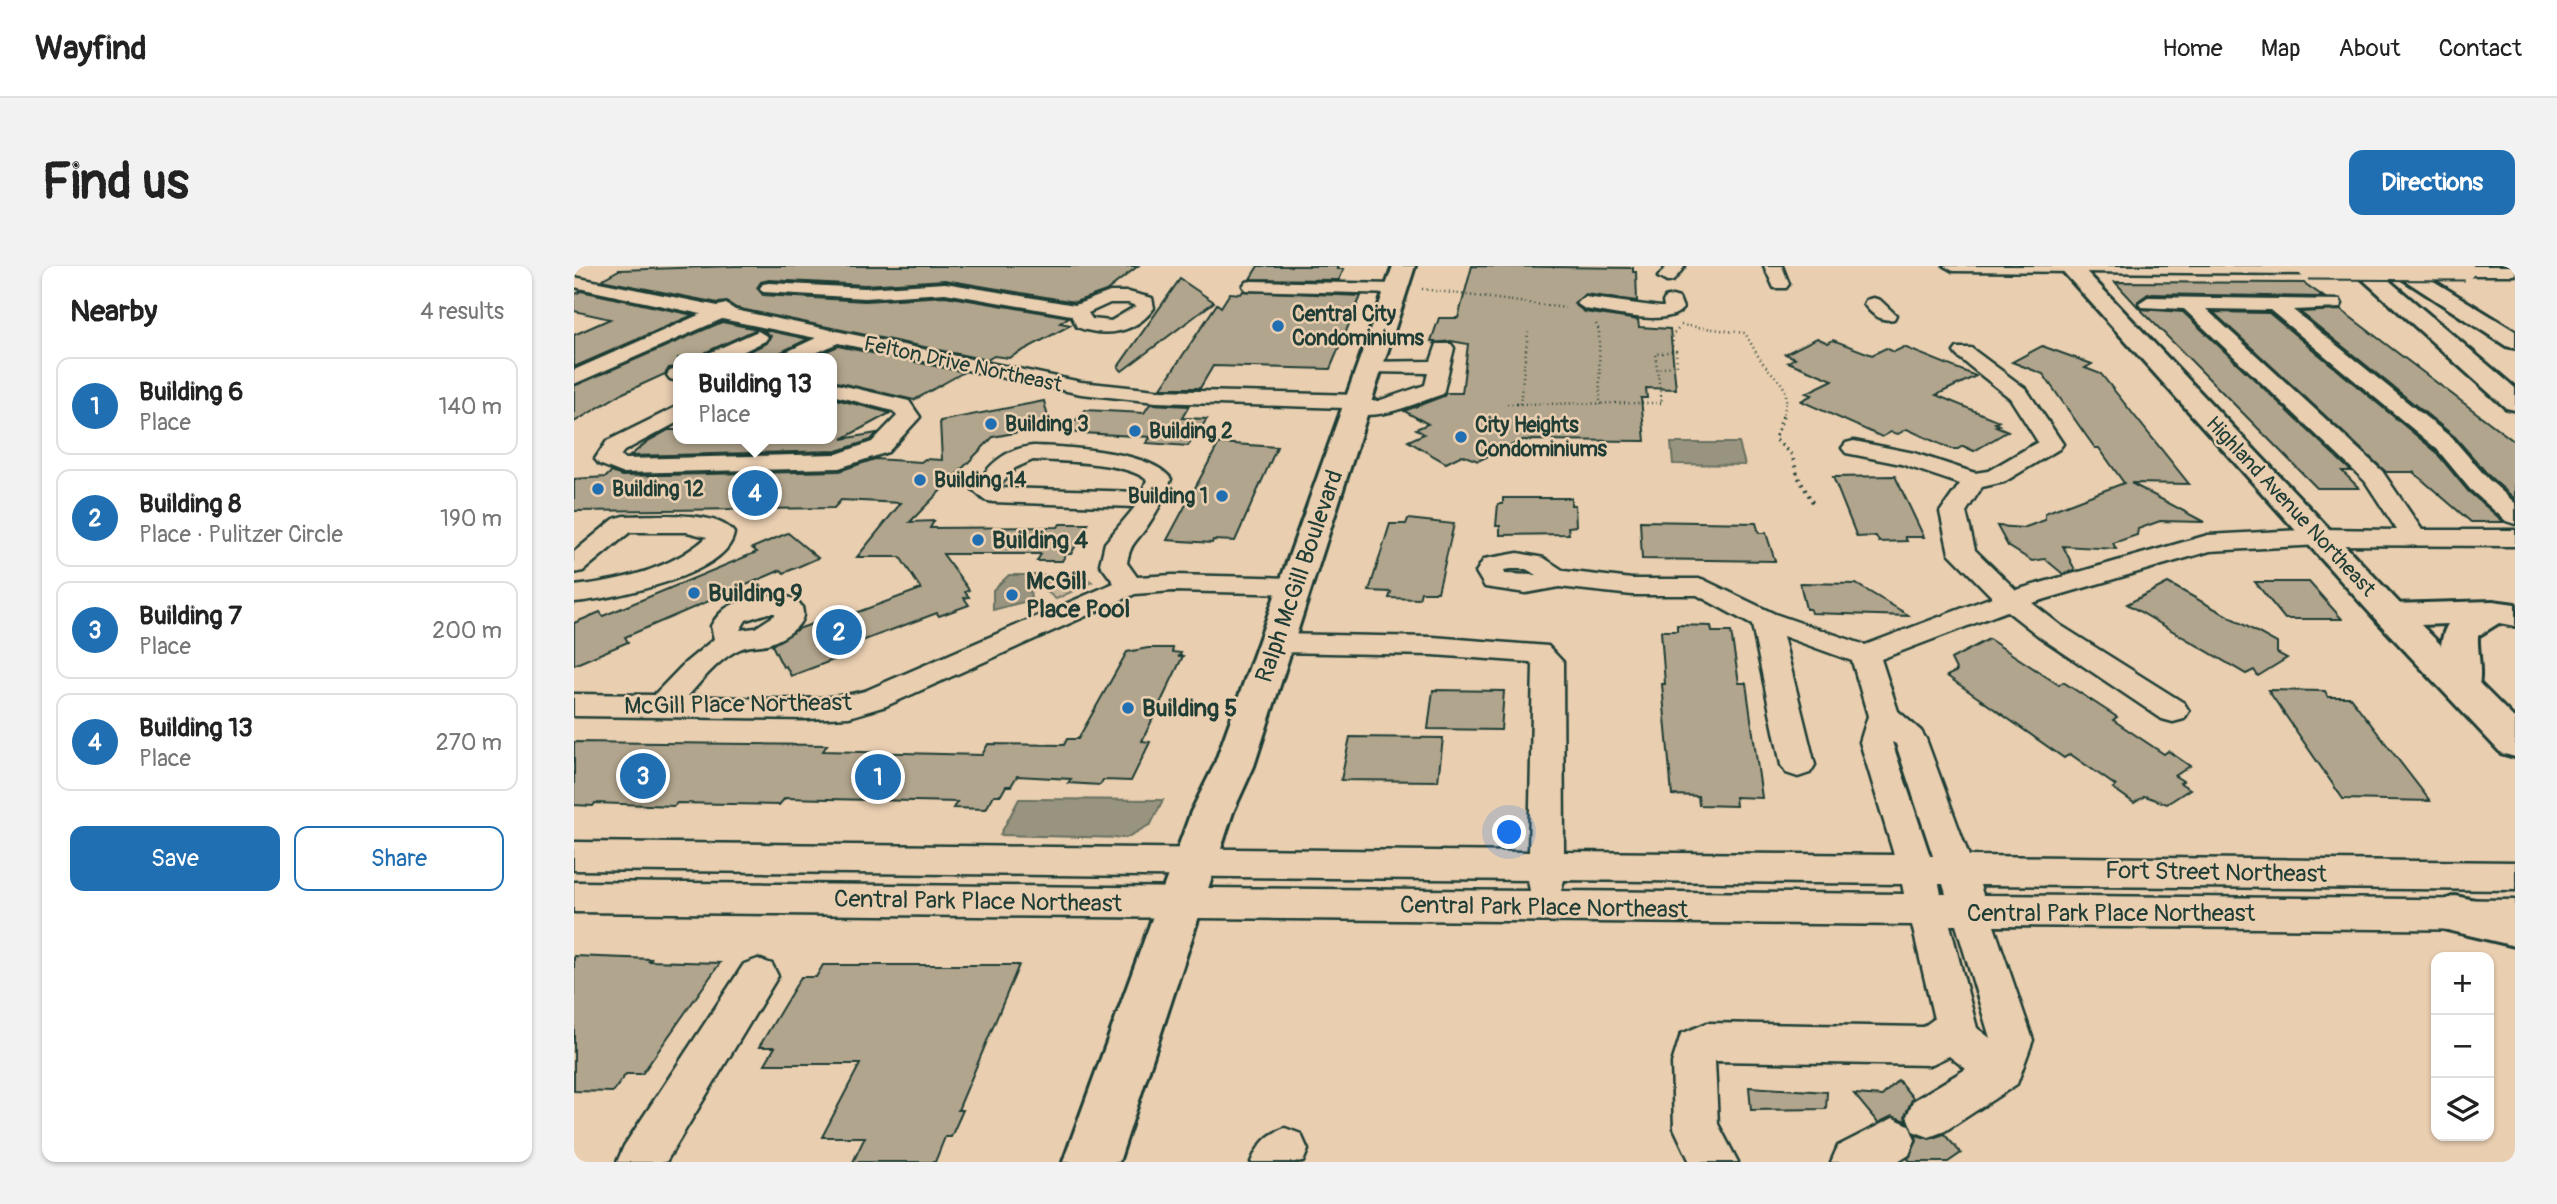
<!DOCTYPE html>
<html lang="en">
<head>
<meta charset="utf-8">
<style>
  :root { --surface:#fff; --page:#f2f2f2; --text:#222; --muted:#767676; --line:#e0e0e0; --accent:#1f6fb2 }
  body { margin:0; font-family:Pangolin,sans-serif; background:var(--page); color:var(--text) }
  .controls { position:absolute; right:21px; bottom:21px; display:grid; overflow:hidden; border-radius:14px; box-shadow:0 2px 5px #0004 }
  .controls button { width:63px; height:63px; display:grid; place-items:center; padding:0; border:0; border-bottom:2px solid var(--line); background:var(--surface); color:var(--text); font:35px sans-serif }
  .you { position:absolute; left:936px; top:567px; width:24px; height:24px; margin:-18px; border:5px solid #fff; border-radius:50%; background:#1a73e8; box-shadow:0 0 0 10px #1a73e833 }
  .badge { display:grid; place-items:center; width:46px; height:46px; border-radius:50%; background:var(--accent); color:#fff; font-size:23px; font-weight:700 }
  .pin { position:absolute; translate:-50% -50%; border:4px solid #fff; box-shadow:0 2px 7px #0006 }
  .popup { position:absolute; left:99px; top:87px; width:164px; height:91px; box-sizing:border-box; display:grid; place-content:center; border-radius:14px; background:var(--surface); filter:drop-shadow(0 2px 5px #0005); font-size:23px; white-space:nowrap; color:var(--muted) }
  .popup b { font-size:26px; color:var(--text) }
  .popup::after { content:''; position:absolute; left:50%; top:100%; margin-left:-14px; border:14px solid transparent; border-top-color:var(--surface) }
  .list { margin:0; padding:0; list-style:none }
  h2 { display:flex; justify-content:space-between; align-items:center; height:91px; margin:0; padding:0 28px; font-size:30px }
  h2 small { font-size:23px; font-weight:400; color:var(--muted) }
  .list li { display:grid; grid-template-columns:46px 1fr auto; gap:21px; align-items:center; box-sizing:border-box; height:98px; margin:0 14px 14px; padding:0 14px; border:2px solid var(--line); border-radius:14px }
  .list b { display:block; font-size:26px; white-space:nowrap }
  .list p { margin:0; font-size:23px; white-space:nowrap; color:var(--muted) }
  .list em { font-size:23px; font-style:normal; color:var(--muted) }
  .actions { display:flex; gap:14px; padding:21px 28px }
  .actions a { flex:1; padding:16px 0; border:2px solid var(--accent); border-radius:14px; text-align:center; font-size:24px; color:var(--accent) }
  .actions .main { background:var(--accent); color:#fff }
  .icon { flex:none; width:38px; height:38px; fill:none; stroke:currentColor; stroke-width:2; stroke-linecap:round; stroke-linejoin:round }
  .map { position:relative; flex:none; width:1941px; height:896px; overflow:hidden; border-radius:14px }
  header { display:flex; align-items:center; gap:42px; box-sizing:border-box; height:98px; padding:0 35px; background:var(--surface); border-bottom:2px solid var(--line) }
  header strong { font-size:33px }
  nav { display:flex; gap:38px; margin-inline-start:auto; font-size:24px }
  .intro { display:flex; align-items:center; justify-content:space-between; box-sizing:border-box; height:168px; padding:0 42px }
  h1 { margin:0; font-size:49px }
  .button { padding:18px 32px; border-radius:14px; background:var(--accent); color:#fff; font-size:24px; font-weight:700 }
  main { display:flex; gap:42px; padding:0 42px }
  aside { flex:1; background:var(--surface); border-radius:14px; box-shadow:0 2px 5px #0004 }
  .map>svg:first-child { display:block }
  .green { fill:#c8b69b; stroke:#747a68; stroke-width:2 }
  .water { fill:#99947f; stroke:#687161; stroke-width:2 }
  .building { fill:#b2a58d; stroke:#1f3d34; stroke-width:2 }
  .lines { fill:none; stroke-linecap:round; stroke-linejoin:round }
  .minor-casing { stroke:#1f3d34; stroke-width:5 }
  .major-casing { stroke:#1f3d34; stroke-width:6 }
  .highway-casing { stroke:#1f3d34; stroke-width:6 }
  .path-far1 { stroke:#1f3d34; stroke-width:2.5; stroke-dasharray:1 3.5; stroke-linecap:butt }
  .path { stroke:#1f3d34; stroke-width:3.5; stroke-dasharray:2 4.5; stroke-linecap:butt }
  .minor { fill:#e9ceb0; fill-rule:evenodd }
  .major { fill:#e9ceb0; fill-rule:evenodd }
  .highway { fill:#e9ceb0; fill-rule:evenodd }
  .minor-bridge-casing { stroke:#1f3d34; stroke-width:23; stroke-linecap:butt }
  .minor-bridge { stroke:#e9ceb0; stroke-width:19 }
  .poi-dot { fill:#1f6fb2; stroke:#e9ceb0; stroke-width:2.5 }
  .labels { text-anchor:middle; stroke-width:5; stroke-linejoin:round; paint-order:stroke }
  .far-poi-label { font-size:21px; font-weight:bold; fill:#1f3d34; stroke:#e9ceb0; text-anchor:start }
  .far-street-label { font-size:21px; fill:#1f3d34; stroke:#e9ceb0 }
  .poi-label { font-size:24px; font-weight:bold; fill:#1f3d34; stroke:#e9ceb0; text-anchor:start }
  .street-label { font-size:24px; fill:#1f3d34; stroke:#e9ceb0 }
</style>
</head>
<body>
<header>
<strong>Wayfind</strong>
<nav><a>Home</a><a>Map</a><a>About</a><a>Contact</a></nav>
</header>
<div class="intro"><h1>Find us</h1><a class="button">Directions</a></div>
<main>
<aside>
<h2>Nearby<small>4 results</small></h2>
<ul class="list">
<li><span class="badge">1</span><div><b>Building 6</b><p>Place</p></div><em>140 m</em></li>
<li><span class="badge">2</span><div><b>Building 8</b><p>Place · Pulitzer Circle</p></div><em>190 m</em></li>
<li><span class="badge">3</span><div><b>Building 7</b><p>Place</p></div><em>200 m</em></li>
<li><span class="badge">4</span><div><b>Building 13</b><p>Place</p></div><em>270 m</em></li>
</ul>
<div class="actions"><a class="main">Save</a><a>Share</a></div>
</aside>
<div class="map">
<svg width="1941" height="896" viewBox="0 0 1941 896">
  <rect width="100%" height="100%" fill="#e9ceb0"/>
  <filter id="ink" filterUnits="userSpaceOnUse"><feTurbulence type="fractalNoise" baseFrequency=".0143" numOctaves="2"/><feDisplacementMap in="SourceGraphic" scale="14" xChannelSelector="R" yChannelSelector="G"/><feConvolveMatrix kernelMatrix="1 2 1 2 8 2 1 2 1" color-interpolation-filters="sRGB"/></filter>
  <g filter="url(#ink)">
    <path class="green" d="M503,305L518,316L482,333L465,319Z"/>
    <g class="water">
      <path d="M1097,177H1165L1171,199L1099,198Z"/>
      <path d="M435,309H471L456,322L457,334L419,344V324Z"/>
      <path d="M445,533H451L589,534L577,558L552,572L426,569Z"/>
    </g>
    <g class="building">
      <path d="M161,0H564L532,25L501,36L371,14L291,19L195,14L187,16L183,22L189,29L291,35L371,30L495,51L486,57L497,59L435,92L420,90L413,94L162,42L153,36L144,37L27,14L45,4Z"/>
      <path d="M684,0H764L763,3H770L765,14L676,13Z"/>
      <path d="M898,0L1059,2V6H1062L1063,35L1011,28L1000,38L1011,46L1064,54L1065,61L1096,63L1102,123L1072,122L1073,132H1067L1071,175L949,174L904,195L888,189L872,197L834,175L850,168L842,163L854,158L830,145L870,130L872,127H888L894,78L877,75L860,77L861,75H857L865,52H884Z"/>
      <path d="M606,13L640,36L548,105L544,101Z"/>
      <path d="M1541,16L1730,17L1750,31L1574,28L1564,35V41Z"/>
      <path d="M7,25L119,49L0,101V69L36,53L0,45V29Z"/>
      <path d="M669,25L787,30L756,103L639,100L626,122H587L643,38L647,41L656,27L667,28Z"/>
      <path d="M1566,43L1609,46L1777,205H1768L1785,222H1743Z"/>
      <path d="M1767,44L1941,176V233L1916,211L1881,171L1726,46Z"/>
      <path d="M1639,46L1695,47L1861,185L1894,225L1930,256H1897L1839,206H1812Z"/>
      <path d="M148,56L183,63L132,86L127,92H104V101L95,102L91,108L47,128L0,156V120Z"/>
      <path d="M187,63L234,73L207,86L202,92H161L193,77L197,70Z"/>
      <path d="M1243,72L1254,77L1259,74L1298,89L1312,82L1320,86L1330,81L1402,110L1362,129L1425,155L1421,157L1425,159L1422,160L1434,165L1400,185L1389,180L1384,183H1377L1333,163L1324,168L1317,166L1308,171L1227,135L1238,129L1232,127L1259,114L1214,96L1221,92L1211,88Z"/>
      <path d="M264,80L390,106L340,134L258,115V92H237Z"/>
      <path d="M1468,80L1518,98L1511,102L1527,108L1615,218L1557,217L1630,256L1586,255L1564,263L1563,269L1539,277L1542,283L1489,280L1501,304L1489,308L1471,293L1458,295L1434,280L1423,260L1449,262L1471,254V247L1550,217L1525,182H1521L1511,168L1469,108L1438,96Z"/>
      <path d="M258,132L316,147L268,173L303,167L297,174L263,185L56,190L74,175L94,164H104V173L258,175Z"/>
      <path d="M470,135L476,160L419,171L336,256L360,255L356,262L484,261L486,258H514L497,288H492L488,295H463L467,288H369L395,324L391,326L395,331L390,332L395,339L365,350L363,347L266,383L270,390L217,410L212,400L209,401L198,379L224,363L249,354L251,358L347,323L326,291H283L327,237L267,234L260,242L0,245V213L32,211L37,206L48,210L265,205L301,193L347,196L351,193L368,194L366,155Z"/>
      <path d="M576,138L615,140L608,152L633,153L614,180L572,177L577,171L491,166L511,144L570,147Z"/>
      <path d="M645,177L703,181L661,275L639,274L638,277L593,274Z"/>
      <path d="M1321,210L1350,271H1331L1333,275L1305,276L1302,270L1283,271L1259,211Z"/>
      <path d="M929,232H997V239H1001L1002,260L994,261L995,268L926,269V260H922L924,238H929Z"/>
      <path d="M834,253L880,258L864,326H847L845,333L815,332L817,326L795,325L816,258H832Z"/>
      <path d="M1066,255L1182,257L1185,267H1192L1201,295L1068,293Z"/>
      <path d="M214,267L244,292L210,307L207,304L51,371L54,376L0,399V357L26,346L29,350L183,286L178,282Z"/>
      <path d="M1681,316H1735L1768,353H1711Z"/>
      <path d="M1226,317L1282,318L1336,350L1237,347L1236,343H1232Z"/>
      <path d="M1594,317L1703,377V387L1713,392L1684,410L1680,404L1672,408L1553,338Z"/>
      <path d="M1103,359L1137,360L1138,366H1157L1165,417H1172L1188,532L1161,531L1162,540L1125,539L1124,530L1098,529L1088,418H1091L1087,365H1103Z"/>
      <path d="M1415,373L1485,419L1489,416L1543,451L1539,454L1590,488L1594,485L1616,500L1601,510L1609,515L1606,517L1616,523L1593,538L1571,530L1560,537L1539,522L1542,520L1496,488L1490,492L1373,410L1383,405L1377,393Z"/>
      <path d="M574,382H599L598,386L607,387L605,390H609L568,475L576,476L557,515L529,514L526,519L494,517L497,513L443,510L437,520H432L427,529H420L412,543L379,542L383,536L211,532L205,539L103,537L100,540L21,537L19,540L0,539V476L253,479L249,485L408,489L414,478L490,479L493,473H504L553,386Z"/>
      <path d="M859,424L930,425L927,464L854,463Z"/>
      <path d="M1694,424L1751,425L1754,431H1776L1856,535L1769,533Z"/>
      <path d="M776,471L869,472L864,515L767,514Z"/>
      <path d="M0,690L77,693L75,695L146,697L68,808H52L39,826L0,825Z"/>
      <path d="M249,699H445L384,844H389L377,871H371L361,896H279L291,871H248L286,798H191L201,781H185L227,711H242Z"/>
      <path d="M1324,814L1339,832L1331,849L1332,855L1318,850L1304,857L1280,828L1308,830Z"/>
      <path d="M1175,821L1253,826L1252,843L1177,844Z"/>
      <path d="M1370,868L1387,887L1374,896H1337L1334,893L1343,875L1342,869L1356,873Z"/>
    </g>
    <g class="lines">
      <defs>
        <g id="minor">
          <path d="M1093,0H1111L1099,15L1093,16L1084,11Z"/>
          <path d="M1190,0H1208L1215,18L1212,22H1200Z"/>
          <path d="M1370,0H1741L1743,3L1734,8L1379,5Z"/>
          <path d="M1885,0H1941V9H1891L1882,4Z"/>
          <path d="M0,11L144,40L152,38L161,44L507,116L582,124L784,129L792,131L794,135H804L851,119L854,107L796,106L789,104L786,100L789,96L857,95L863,78H877L880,82L869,128C838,138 807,155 774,147L771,142L582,136L507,128L264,77L231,92H205L208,88L242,72L148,53L0,118V104L127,48L0,21Z"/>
          <path d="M678,15L822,18L831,23L822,28L672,24L669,20L672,16Z"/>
          <path d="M195,17L291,22L371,17L501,39L536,26H554L578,32L580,42C562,67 531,72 503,61L497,49L371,27L291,32L189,26L186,22L189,18ZM536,37H554L562,40L537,55L518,53L514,47Z"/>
          <path d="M1098,30L1105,32L1109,42C1095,62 1034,46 1011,43L1002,37L1011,31L1086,41H1090L1089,36L1091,32Z"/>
          <path d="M1574,31L1766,34L1768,38L1766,42L1719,44L1879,173L1914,213L1941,237V258L1932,255L1896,223L1863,183L1696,44L1632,43L1808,205L1848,264H1941V280L1746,279L1636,285L1458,337L1486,359L1610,437L1615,445L1610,453L1599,456L1588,453L1466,371L1433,345L1307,393L1324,445L1347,465L1352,473L1395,590L1941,596V624L1406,619L1409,629L1941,634V664L1420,660L1459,774L1443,818L1371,865L1355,871L1339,865L1333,850L1339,835L1392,803L1375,790L1356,799L1141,795L1144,858L1164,896H1116L1100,862L1098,797L1107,768L1133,757L1349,761L1360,753L1338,659L0,646V616L956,625L954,614L0,604V576L955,586L959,399L956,396L859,389L702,386L692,384L687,377L692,370L702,368L859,371L974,380L989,396L990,586L1320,589L1286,476L1294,450L1278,395L1209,370L1241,499L1236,507L1224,511L1212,507L1207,499L1178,359L1123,329H1058L985,321L952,327L911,321L902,306L910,293L944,287L970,292L990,305L1058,313H1128L1201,348L1291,379L1418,331L1375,287L1366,246L1386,218L1327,198L1272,187L1268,182L1272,177L1280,175L1340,187L1401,207L1414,205L1464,176L1436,132L1383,90L1380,86L1383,82H1397L1452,123L1489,178L1485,183L1430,216L1408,221L1392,246L1401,284L1442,324L1634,269L1746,263L1823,264L1791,215L1610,43L1567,41L1565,37ZM936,303H952L963,309L931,308L930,304ZM1318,476L1322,478L1359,590H1356ZM990,614L1328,618L1330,628L987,625ZM1365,618H1369L1372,628H1367ZM1376,659H1382L1416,772L1403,762Z"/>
          <path d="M1299,32L1306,34L1322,49L1320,53C1307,56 1297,48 1290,38L1292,34Z"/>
          <path d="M184,65L194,71L191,75L156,92H130L133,88Z"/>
          <path d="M103,103L104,115L96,113L93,109L96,105Z"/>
          <path d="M258,117L335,135L346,151L314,186L265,202L48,207L25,198L21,193L33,175L104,140V156L50,185L46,190L52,193L263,188L298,176L323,150L319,145L258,129Z"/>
          <path d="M459,180C493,181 578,185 597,213C592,230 584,244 574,259C563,276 557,275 553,297L563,311L599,309L722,312L732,314L736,320L732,326L722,328L599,325L561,328L312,440L275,451L233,453L0,450V428L80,429L111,397L140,373L137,360C140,354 145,348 151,343C165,332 231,317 229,349C228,362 205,375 193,378C185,380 174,379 166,383C147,391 128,414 114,430C169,431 238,439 291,425L540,317L526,298L531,277L561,241L419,236L410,234L399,224C413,200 430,183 459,180ZM459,194C486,195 553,196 573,214L568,226L424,222L441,202ZM194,347H201V349L181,362L166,364L172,354Z"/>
          <path d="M49,250C75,250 143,243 160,267C154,310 36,333 0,336V320C46,315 98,303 133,271L113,266H56L9,305L0,307V286L40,253Z"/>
          <path d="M184,693L198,698L204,710L92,896H43L50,880L170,698Z"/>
          <path d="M1319,852L1335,859L1341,874L1335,889L1324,896H1257L1264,880Z"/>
          <path d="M711,862L727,868L734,884L729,896H677C685,878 692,869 711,862Z"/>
        </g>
        <g id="major">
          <path d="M819,0H841L680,500L659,546L545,896H489L617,546L640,500Z"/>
          <path d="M1484,0H1507L1829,341L1941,453V491L1927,487L1805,357Z"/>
          <path d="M1881,630L1941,642V680L1865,662L1858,649L1865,636Z"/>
        </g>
        <g id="highway">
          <path d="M1774,0H1798L1941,122V144L1932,142Z"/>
          <path d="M1809,0H1835L1941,65V82L1932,80Z"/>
          <path d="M1919,335L1941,338V360L1925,357L1904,370C1903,388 1911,414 1901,430L1888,433L1875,430C1864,413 1863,375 1874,358L1817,360L1805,357L1800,349L1805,341L1817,338Z"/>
        </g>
      </defs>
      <use href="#minor" class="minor-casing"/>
      <use href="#major" class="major-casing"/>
      <use href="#highway" class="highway-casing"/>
      <g class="path-far1">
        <path d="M848,23L991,42"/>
        <path d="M1022,58L1025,64L1026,139"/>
        <path d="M1107,59L1171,67C1177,77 1182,88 1189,97C1207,119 1219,120 1208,152"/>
        <path d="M1098,85L1099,69L1106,61"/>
        <path d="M933,138L1088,137L1081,88L1102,85L1103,99L1085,103"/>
        <path d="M946,138L954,66"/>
      </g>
      <path class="path" d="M1209,150L1201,173L1218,189L1224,211L1239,237"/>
      <use href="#minor" class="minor"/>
      <use href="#major" class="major"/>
      <use href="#highway" class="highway"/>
      <defs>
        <path id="minor-bridge" d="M1734,3L1891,4"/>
      </defs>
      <use href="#minor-bridge" class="minor-bridge-casing"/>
      <use href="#minor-bridge" class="minor-bridge"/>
    </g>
  </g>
  <g class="poi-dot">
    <circle cx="704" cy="60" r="7"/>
    <circle cx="417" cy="158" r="7"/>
    <circle cx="561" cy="165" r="7"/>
    <circle cx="887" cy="171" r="7"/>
    <circle cx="346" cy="214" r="7"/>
    <circle cx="24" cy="223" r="7"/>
    <circle cx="648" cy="230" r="7"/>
    <circle cx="404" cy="274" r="7"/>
    <circle cx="120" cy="327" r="7"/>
    <circle cx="438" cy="329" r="7"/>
    <circle cx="554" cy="442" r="7"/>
  </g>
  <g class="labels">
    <g class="far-poi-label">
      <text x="718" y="55">Central City<tspan x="718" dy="24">Condominiums</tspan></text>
      <text x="431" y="165">Building 3</text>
      <text x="901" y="166">City Heights<tspan x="901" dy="24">Condominiums</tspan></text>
      <text x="575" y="172">Building 2</text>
      <text x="360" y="221">Building 14</text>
      <text x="38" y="230">Building 12</text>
      <text x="634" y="237" text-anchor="end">Building 1</text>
    </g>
    <g class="far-street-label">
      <text transform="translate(389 98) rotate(12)" y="7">Felton Drive Northeast</text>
      <text transform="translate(1717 240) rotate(47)" y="7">Highland Avenue Northeast</text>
    </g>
    <g class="poi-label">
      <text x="418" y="282">Building 4</text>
      <text x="452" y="323">McGill<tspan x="452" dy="28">Place Pool</tspan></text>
      <text x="134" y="335">Building 9</text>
      <text x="568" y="450">Building 5</text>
    </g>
    <g class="street-label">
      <text transform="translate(725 310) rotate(-71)" y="8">Ralph McGill Boulevard</text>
      <text transform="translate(164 438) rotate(-1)" y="8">McGill Place Northeast</text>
      <text transform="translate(1642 606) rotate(1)" y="8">Fort Street Northeast</text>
      <text transform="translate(404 635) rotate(1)" y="8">Central Park Place Northeast</text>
      <text transform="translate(970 641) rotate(1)" y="8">Central Park Place Northeast</text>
      <text x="1537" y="655">Central Park Place Northeast</text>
    </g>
  </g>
</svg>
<div class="controls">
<button>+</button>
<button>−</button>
<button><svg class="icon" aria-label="layers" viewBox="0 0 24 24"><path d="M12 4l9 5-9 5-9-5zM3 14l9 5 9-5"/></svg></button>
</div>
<div class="you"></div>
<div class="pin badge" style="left:304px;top:511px">1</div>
<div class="pin badge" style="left:265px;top:366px">2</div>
<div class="pin badge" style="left:69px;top:510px">3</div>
<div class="pin badge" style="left:181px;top:227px">4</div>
<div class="popup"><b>Building 13</b>Place</div>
</div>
</main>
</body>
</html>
